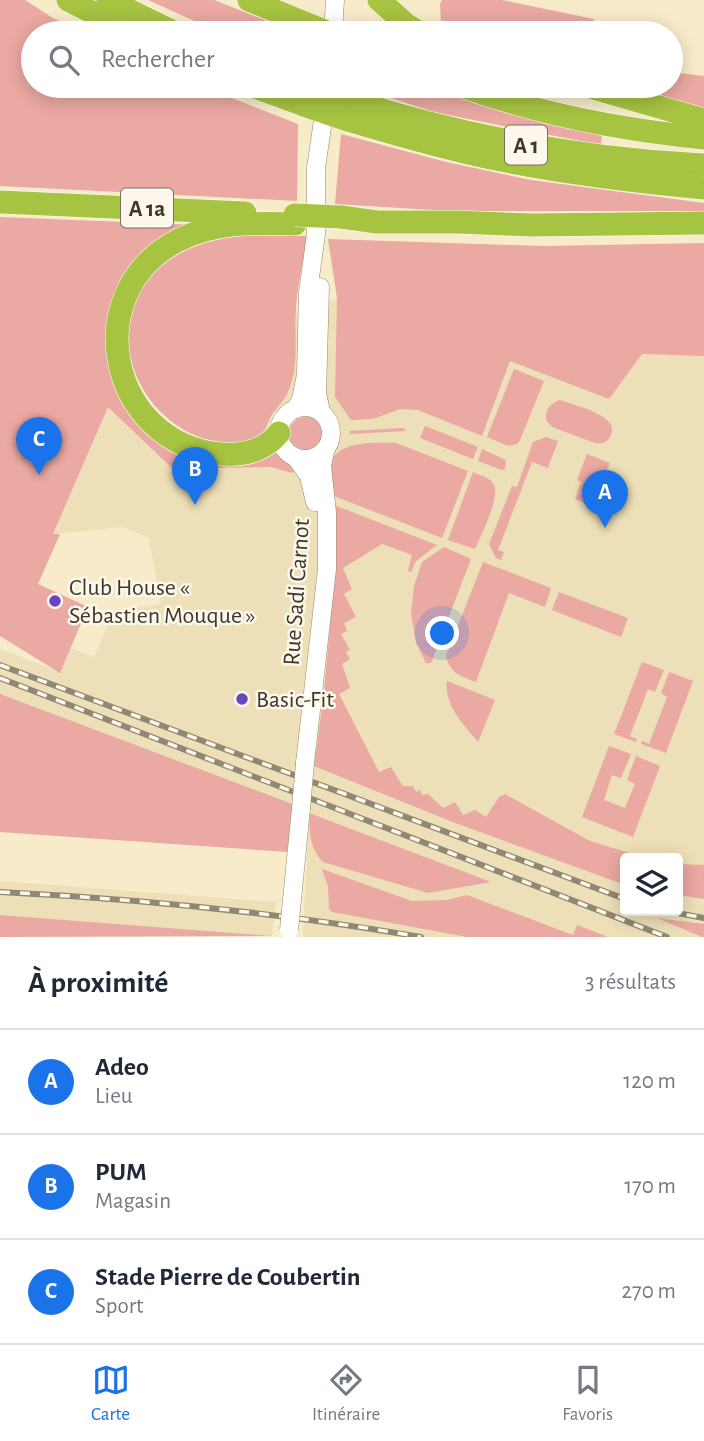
<!DOCTYPE html>
<html lang="fr">
<head>
<meta charset="utf-8">
<style>
  :root { --surface:#fff; --page:#f2f2f3; --text:#1f2937; --muted:#747a83; --line:#e0e1e3; --accent:#1a73e8 }
  body { margin:0; font-family:"Alegreya Sans",sans-serif; background:var(--page); color:var(--text) }
  .controls { position:absolute; right:21px; bottom:21px; display:grid; overflow:hidden; border-radius:7px; box-shadow:0 4px 18px #0003 }
  .controls button { width:63px; height:63px; display:grid; place-items:center; padding:0; border:0; border-bottom:2px solid var(--line); background:var(--surface); color:var(--text); font:35px sans-serif }
  .you { position:absolute; left:443px; top:634px; width:24px; height:24px; margin:-18px; border:5px solid #fff; border-radius:50%; background:#1a73e8; box-shadow:0 0 0 10px #1a73e833 }
  .badge { display:grid; place-items:center; width:46px; height:46px; border-radius:50%; background:var(--accent); color:#fff; font-size:23px; font-weight:700 }
  .pin { position:absolute; translate:-50% -58px; filter:drop-shadow(0 2px 4px #0008) }
  .pin::after { content:''; position:absolute; top:37px; width:24px; height:21px; background:inherit; clip-path:polygon(0 0,100% 0,50% 100%) }
  .list { margin:0; padding:0; list-style:none }
  h2 { display:flex; justify-content:space-between; align-items:center; height:91px; margin:0; padding:0 28px; font-size:30px }
  h2 small { font-size:23px; font-weight:400; color:var(--muted) }
  .list li { display:grid; grid-template-columns:46px 1fr auto; gap:21px; align-items:center; box-sizing:border-box; height:105px; padding:0 28px; border-top:2px solid var(--line) }
  .list b { display:block; font-size:26px; white-space:nowrap }
  .list p { margin:0; font-size:23px; white-space:nowrap; color:var(--muted) }
  .list em { font-size:23px; font-style:normal; color:var(--muted) }
  .icon { flex:none; width:38px; height:38px; fill:none; stroke:currentColor; stroke-width:2; stroke-linecap:round; stroke-linejoin:round }
  .map { position:relative; flex:none; width:704px; height:937px; overflow:hidden }
  .search { position:absolute; background:var(--surface); box-shadow:0 4px 18px #0003; left:21px; right:21px; top:21px; height:77px; display:flex; align-items:center; gap:18px; box-sizing:border-box; padding:0 24px; border-radius:38px; color:var(--muted); font-size:26px }
  .sheet { height:406px; background:var(--surface) }
  nav { display:flex; justify-content:space-around; align-items:center; box-sizing:border-box; height:98px; border-top:2px solid var(--line); background:var(--surface); font-size:19px; color:var(--muted) }
  nav a { display:grid; justify-items:center; gap:4px }
  nav .on { color:var(--accent) }
  .map>svg:first-child { display:block }
  .built { fill:#eddfb7; fill-rule:evenodd }
  .green { fill:#eaa9a2 }
  .lines { fill:none; stroke-linecap:round; stroke-linejoin:round }
  .secondary-casing { stroke:#978b6d; stroke-width:19 }
  .motorway-casing { stroke:#fff; stroke-width:24 }
  .secondary { stroke:#fff; stroke-width:18 }
  .motorway { stroke:#a6c342; stroke-width:23 }
  .rail-casing { stroke:#8f8872; stroke-width:6 }
  .rail { stroke:#fdf8eb; stroke-width:3.5; stroke-dasharray:10; stroke-linecap:butt }
  .secondary-bridge-casing { stroke:#978b6d; stroke-width:19; stroke-linecap:butt }
  .motorway-bridge-casing { stroke:#fff; stroke-width:24; stroke-linecap:butt }
  .secondary-bridge { stroke:#fff; stroke-width:18 }
  .motorway-bridge { stroke:#a6c342; stroke-width:23 }
  .poi-dot { fill:#6a46be; stroke:#fdf8eb; stroke-width:2.5 }
  .labels { text-anchor:middle; stroke-width:5; stroke-linejoin:round; paint-order:stroke }
  .shield { fill:#fdf8eb; stroke:#767265; stroke-width:2 }
  .shield-label { font-size:23px; font-weight:bold; fill:#3c382b }
  .poi-label { font-size:24px; fill:#3c382b; stroke:#fdf8eb; text-anchor:start }
  .street-label { font-size:24px; fill:#3c382b; stroke:#fdf8eb }
</style>
</head>
<body>
<div class="map">
<svg width="704" height="937" viewBox="0 0 704 937">
  <rect width="100%" height="100%" fill="#f7ebca"/>
  <g class="built">
    <path d="M704,279V937H303L309,813L314,766L300,761L295,805L0,698V649L60,672L71,648L94,657L114,611L161,604L149,538L124,527L53,534L108,406L173,469L271,466L265,430L292,382L296,346V311L337,298ZM625,858H678V911H625Z"/>
    <path d="M0,881L276,902L272,936L0,915Z"/>
  </g>
  <g class="green">
    <path d="M0,0H25L53,18L86,33H33V86H201L298,124L297,201L0,186Z"/>
    <path d="M148,0H214L298,33H221Z"/>
    <path d="M442,0H502L594,19L592,33H450L441,24L440,4Z"/>
    <path d="M671,72L704,76V110L616,86H671Z"/>
    <path d="M355,86H431L502,109L602,135L601,145L433,112Z"/>
    <path d="M341,134L446,162L531,180L704,203V211H449L335,204Z"/>
    <path d="M0,217L199,225L144,256L111,356L164,441L270,450L297,468L292,473L271,467L173,469L108,407L53,534H60L38,584L88,607L60,673L0,636Z"/>
    <path d="M255,235L307,236C304,261 297,285 296,310C294,338 300,368 287,394C283,402 276,408 272,415C267,423 266,432 258,438C246,446 225,444 212,441C138,423 97,327 157,270C184,245 219,237 255,235Z"/>
    <path d="M328,239L544,246L704,243V356L642,354L609,399L510,361L482,436L418,410L400,409L373,419L351,420L335,397L337,298Z"/>
    <path d="M514,369L544,381L520,440L517,444L508,446L487,437Z"/>
    <path d="M560,400C573,405 624,416 610,437C606,443 602,444 595,443L552,427L546,420C546,409 549,404 560,400Z"/>
    <circle cx="306" cy="434" r="17"/>
    <path d="M425,426L478,447L473,459L420,438Z"/>
    <path d="M403,428L406,431L350,434V431Z"/>
    <path d="M546,437L558,441L548,468L532,462L498,550L504,552L501,560L496,558L489,544L512,486L517,487L533,442Z"/>
    <path d="M396,443L468,471L442,538L334,496C332,489 330,481 329,474C328,439 373,443 396,443Z"/>
    <path d="M482,449L506,460L505,469L502,470L478,461Z"/>
    <path d="M587,454L610,463L593,507L575,499L581,482L577,480Z"/>
    <path d="M473,472C479,475 488,477 492,482C503,494 481,535 475,549L448,540Z"/>
    <path d="M334,505L437,545L416,561L411,572L408,571L412,555L382,544L343,568L352,589L344,594L356,617L344,623L347,631L341,634L350,650L346,652L350,659L342,664L350,688L339,694L379,772L391,767L403,786H413L416,792L420,790L422,795L428,794L443,808L455,802L463,815L475,810L486,817L499,797L505,794L590,841L646,858H625V885L450,821L314,766C327,680 335,592 334,505Z"/>
    <path d="M444,547L471,559L431,663H426L416,643L411,614L414,586L422,562Z"/>
    <path d="M483,562L551,588L545,607L509,593L476,682C460,676 450,673 446,656Z"/>
    <path d="M559,592L628,618L621,637L552,610Z"/>
    <path d="M642,662L664,670L655,692L648,689L630,736L637,739L636,742L614,734Z"/>
    <path d="M669,672L693,681L666,753L641,744L642,741L649,744L667,697L661,693Z"/>
    <path d="M447,681L495,700L478,742C464,725 444,706 447,681Z"/>
    <path d="M0,694L295,805L287,852L0,832Z"/>
    <path d="M609,746L631,754L621,778L612,775L604,800L625,808L635,784L627,780L636,756L660,766L633,837L582,817Z"/>
    <path d="M309,813L491,882L428,893L323,862C309,847 310,833 309,813Z"/>
    <path d="M678,864L704,865V899L678,895Z"/>
    <path d="M322,869L412,901L447,900L467,895L573,935L577,925L608,937H467L332,912L329,909L328,886Z"/>
    <path d="M0,915L272,936L0,937Z"/>
    <path d="M657,918L704,924V937H702Z"/>
  </g>
  <g class="lines">
    <defs>
      <g id="secondary">
        <path d="M333,33L335,0"/>
        <path d="M320,287L317,393L321,412"/>
        <circle cx="305" cy="433" r="26"/>
        <path d="M296,409L301,399L306,375L308,292L316,234V168L326,100"/>
        <path d="M296,458L309,476L315,502"/>
        <path d="M305,763L327,569V513L322,466L325,451"/>
        <path d="M291,910L301,808"/>
      </g>
      <g id="motorway">
        <path d="M68,0L133,33"/>
        <path d="M108,0L176,33"/>
        <path d="M249,0L329,33"/>
        <path d="M379,0L407,25L420,33"/>
        <path d="M252,86L304,105"/>
        <path d="M461,86C539,114 621,130 704,138"/>
        <path d="M586,86L704,120"/>
        <path d="M352,101C466,137 584,159 704,165"/>
        <path d="M348,120C391,133 433,145 477,155C552,172 628,181 704,188"/>
        <path d="M0,202L245,213"/>
        <path d="M341,217L377,222H458L531,225L704,223"/>
        <path d="M279,433C264,451 243,456 221,454C108,444 77,291 179,240C216,221 255,223 295,224"/>
      </g>
    </defs>
    <use href="#secondary" class="secondary-casing"/>
    <use href="#motorway" class="motorway-casing"/>
    <use href="#secondary" class="secondary"/>
    <use href="#motorway" class="motorway"/>
    <defs>
      <g id="rail">
        <path d="M0,665L625,899"/>
        <path d="M0,678L667,937"/>
        <path d="M0,892C141,899 282,913 421,937"/>
        <path d="M667,911L704,918"/>
      </g>
    </defs>
    <use href="#rail" class="rail-casing"/>
    <use href="#rail" class="rail"/>
    <defs>
      <g id="secondary-bridge">
        <path d="M301,808L305,763"/>
        <path d="M289,930L291,910"/>
      </g>
      <g id="motorway-bridge">
        <path d="M308,86L352,101"/>
        <path d="M304,105L348,120"/>
        <path d="M295,215L341,217"/>
      </g>
    </defs>
    <use href="#secondary-bridge" class="secondary-bridge-casing"/>
    <use href="#motorway-bridge" class="motorway-bridge-casing"/>
    <use href="#secondary-bridge" class="secondary-bridge"/>
    <use href="#motorway-bridge" class="motorway-bridge"/>
  </g>
  <g class="poi-dot">
    <circle cx="55" cy="601" r="7"/>
    <circle cx="242" cy="699" r="7"/>
  </g>
  <g class="labels">
    <g class="shield">
      <rect x="505" y="125.5" width="42" height="39" rx="5"/>
      <rect x="121" y="188.5" width="52" height="39" rx="5"/>
    </g>
    <g class="shield-label">
      <text x="526" y="153">A 1</text>
      <text x="147" y="216">A 1a</text>
    </g>
    <g class="poi-label">
      <text x="69" y="595">Club House «<tspan x="69" dy="28">Sébastien Mouque »</tspan></text>
      <text x="256" y="707">Basic-Fit</text>
    </g>
    <g class="street-label">
      <text transform="translate(296 592) rotate(-86)" y="8">Rue Sadi Carnot</text>
    </g>
  </g>
</svg>
<div class="controls">
<button><svg class="icon" aria-label="layers" viewBox="0 0 24 24"><path d="M12 4l9 5-9 5-9-5zM3 14l9 5 9-5"/></svg></button>
</div>
<div class="you"></div>
<div class="pin badge" style="left:605px;top:528px">A</div>
<div class="pin badge" style="left:195px;top:505px">B</div>
<div class="pin badge" style="left:39px;top:475px">C</div>
<div class="search"><svg class="icon" aria-label="search" viewBox="0 0 24 24"><circle cx="10" cy="10" r="6"/><path d="M15 15l6 6"/></svg>Rechercher</div>
</div>
<section class="sheet">
<h2>À proximité<small>3 résultats</small></h2>
<ul class="list">
<li><span class="badge">A</span><div><b>Adeo</b><p>Lieu</p></div><em>120 m</em></li>
<li><span class="badge">B</span><div><b>PUM</b><p>Magasin</p></div><em>170 m</em></li>
<li><span class="badge">C</span><div><b>Stade Pierre de Coubertin</b><p>Sport</p></div><em>270 m</em></li>
</ul>
</section>
<nav>
<a class="on"><svg class="icon" aria-label="map" viewBox="0 0 24 24"><path d="M3 6l6-2 6 2 6-2v14l-6 2-6-2-6 2zM9 4v14M15 6v14"/></svg>Carte</a>
<a><svg class="icon" aria-label="directions" viewBox="0 0 24 24"><path d="M12 3l9 9-9 9-9-9zM9 14v-3h6M13 9l2 2-2 2"/></svg>Itinéraire</a>
<a><svg class="icon" aria-label="saved" viewBox="0 0 24 24"><path d="M7 4h10v16l-5-4-5 4z"/></svg>Favoris</a>
</nav>
</body>
</html>
